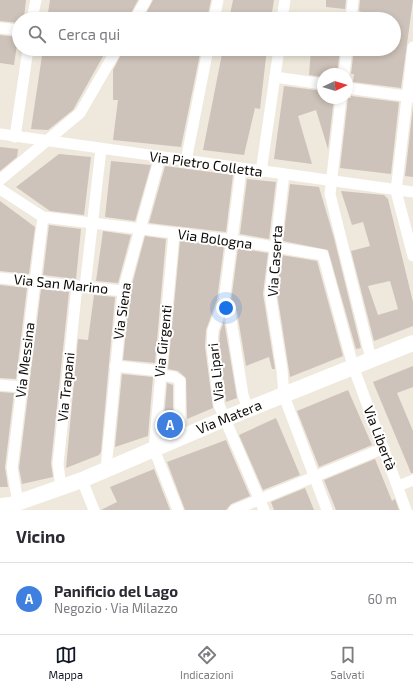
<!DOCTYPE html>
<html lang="it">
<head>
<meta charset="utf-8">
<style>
  :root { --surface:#fff; --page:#f2f2f3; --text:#2b2b33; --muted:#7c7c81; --line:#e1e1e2; --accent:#111827 }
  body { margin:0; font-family:"Exo 2",sans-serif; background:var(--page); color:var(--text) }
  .compass { position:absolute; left:317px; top:68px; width:36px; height:36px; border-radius:50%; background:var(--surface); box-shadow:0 2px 6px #0003; rotate:86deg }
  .you { position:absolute; left:226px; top:308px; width:14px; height:14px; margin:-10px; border:3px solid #fff; border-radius:50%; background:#1a73e8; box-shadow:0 0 0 6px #1a73e833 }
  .badge { display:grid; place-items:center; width:26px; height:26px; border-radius:50%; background:var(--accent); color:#fff; font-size:13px; font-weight:700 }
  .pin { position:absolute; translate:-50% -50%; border:2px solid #fff; box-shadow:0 1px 4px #0006 }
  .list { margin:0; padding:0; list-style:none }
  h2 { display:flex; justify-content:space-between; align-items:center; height:52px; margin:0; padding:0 16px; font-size:17px }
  h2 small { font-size:13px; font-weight:400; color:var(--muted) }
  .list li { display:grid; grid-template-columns:26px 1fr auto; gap:12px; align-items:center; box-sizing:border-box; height:72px; padding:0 16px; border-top:1px solid var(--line) }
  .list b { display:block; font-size:15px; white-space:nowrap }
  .list p { margin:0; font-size:13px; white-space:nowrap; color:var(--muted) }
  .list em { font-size:13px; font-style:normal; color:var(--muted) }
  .icon { flex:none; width:22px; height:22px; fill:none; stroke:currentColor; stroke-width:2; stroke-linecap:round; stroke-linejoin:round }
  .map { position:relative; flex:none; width:413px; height:510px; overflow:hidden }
  .search { position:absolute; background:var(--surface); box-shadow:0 2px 6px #0003; left:12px; right:12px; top:12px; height:44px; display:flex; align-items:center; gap:10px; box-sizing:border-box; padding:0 14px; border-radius:22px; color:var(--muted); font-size:15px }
  .sheet { height:124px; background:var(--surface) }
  nav { display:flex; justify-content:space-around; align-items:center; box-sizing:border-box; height:56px; border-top:1px solid var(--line); background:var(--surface); font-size:11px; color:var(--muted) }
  nav a { display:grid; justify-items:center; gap:2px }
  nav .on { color:var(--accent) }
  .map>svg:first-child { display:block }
  .building { fill:#cec3ba; fill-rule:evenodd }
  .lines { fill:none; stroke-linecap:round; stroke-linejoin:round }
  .street { stroke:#fff; stroke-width:11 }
  .secondary { stroke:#fff; stroke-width:16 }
  .labels { text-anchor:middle; stroke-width:4; stroke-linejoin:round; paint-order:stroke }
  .street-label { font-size:14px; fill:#0d0b07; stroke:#fff }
</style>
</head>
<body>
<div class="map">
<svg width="413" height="510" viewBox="0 0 413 510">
  <rect width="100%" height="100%" fill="#efe8dc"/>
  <g class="building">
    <path d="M0,0H26L24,18H20L19,23L0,21Z"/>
    <path d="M50,0H138L128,19H47Z"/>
    <path d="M153,0H211L207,19H143Z"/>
    <path d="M233,0H274L271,19H229Z"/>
    <path d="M326,0H346L345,9L326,7Z"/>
    <path d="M360,0H413L401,88L353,82L354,74H351L354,49H394V19H361L362,12L359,11Z"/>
    <path d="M0,35L18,37L14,65L0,63Z"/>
    <path d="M43,49H107L73,110L48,130L31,129Z"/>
    <path d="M124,49H201L181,147L113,140L118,100H113V70Z"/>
    <path d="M223,49H267L260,109L255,108L244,155L203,150Z"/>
    <path d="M319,49H340L337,74H323V77L309,75L311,50L319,51Z"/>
    <path d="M284,86L323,91V98H334L328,149L316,110L298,116L312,164L274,159Z"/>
    <path d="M351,96L399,102L391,174L340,168L348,98H351Z"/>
    <path d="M413,107V177L405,176Z"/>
    <path d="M0,147L18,149L17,157L0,171Z"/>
    <path d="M59,154L91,157L84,215L50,211L16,187Z"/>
    <path d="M111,161L151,165L135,221L105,217Z"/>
    <path d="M165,166L233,175L226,232L149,223Z"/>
    <path d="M247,179L276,182L269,239L240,234Z"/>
    <path d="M290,184L319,187L334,238L361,348L356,349L328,250L283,241Z"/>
    <path d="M341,191L384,195L388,199L413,302V326L374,341L351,251L370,246L363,222L352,225ZM390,281L398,309L378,315L368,286Z"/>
    <path d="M0,201L35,227L29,274L0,271Z"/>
    <path d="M49,225L81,229L76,279L43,275Z"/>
    <path d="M103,231L131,235L118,283L96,281Z"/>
    <path d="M145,236L166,239L155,363L123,360L130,292Z"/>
    <path d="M180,241L224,246L217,300L206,330L205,347L213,408L187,419L186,378L178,371L168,369Z"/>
    <path d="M238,248L268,253L263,294L275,369H272L269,357L246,366L237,312L231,301Z"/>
    <path d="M281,255L317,261L343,356L290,377L277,293Z"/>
    <path d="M0,285L27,288L16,379L0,378Z"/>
    <path d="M41,289L69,292L51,463L53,477L22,484L19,468Z"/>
    <path d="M94,295L115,297L101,452L99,455L66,468L78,339L88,340Z"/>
    <path d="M224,321L237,398L226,402L219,346L220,332Z"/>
    <path d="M413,366V387L397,393L413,431V473H411L373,382Z"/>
    <path d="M122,374L153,377L148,436L115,447Z"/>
    <path d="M167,383L173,385V427L163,431Z"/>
    <path d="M348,390L372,445L319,467L297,411Z"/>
    <path d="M0,392L14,393L5,467L8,487H0Z"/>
    <path d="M276,418L300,475L263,490L239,435Z"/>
    <path d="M226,440L250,496L231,504L226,510H185L167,462Z"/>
    <path d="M375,459L392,501L395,499L399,510H336L324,480Z"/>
    <path d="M154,469L170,510H101L117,502L110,487Z"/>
    <path d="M305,488L314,510H274L271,502Z"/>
  </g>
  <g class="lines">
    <g class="street">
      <path d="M32,19L36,0"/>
      <path d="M135,19L146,0"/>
      <path d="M214,19L218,0"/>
      <path d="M282,19L285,0"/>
      <path d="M351,19L353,0"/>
      <path d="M0,28L19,30"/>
      <path d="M413,47L396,191L413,256"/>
      <path d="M344,74L347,49"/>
      <path d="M275,77L323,84"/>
      <path d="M347,88L413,97"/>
      <path d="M341,98L330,194L371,359"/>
      <path d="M0,134L413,192"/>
      <path d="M15,137L28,49"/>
      <path d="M186,161L208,49"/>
      <path d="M241,169L224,302L213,330L212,346L219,405L264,510"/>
      <path d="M261,172L279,49"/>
      <path d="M284,174L270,293L282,370L284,396L327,510"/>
      <path d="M0,180L80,113L117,49"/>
      <path d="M0,189L43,217L232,240L323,255L353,366L406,510"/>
      <path d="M174,234L154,449L178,510"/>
      <path d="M0,278L123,291"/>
      <path d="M85,287L101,149"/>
      <path d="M224,302L230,313L243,395L248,409"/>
      <path d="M115,366L160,371"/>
      <path d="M160,375L174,377L180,381V438"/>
      <path d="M0,385L21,387"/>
      <path d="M106,469L123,291L160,157"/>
      <path d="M82,480L94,510"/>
      <path d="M398,486L413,480"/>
      <path d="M61,488L58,464L77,286"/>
      <path d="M18,503L12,468L43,217"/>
      <path d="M234,510L384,448"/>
    </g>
    <path class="secondary" d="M0,506L11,505L82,480L224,419L413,343"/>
  </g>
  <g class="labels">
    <g class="street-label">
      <text transform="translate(206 164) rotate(8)" y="5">Via Pietro Colletta</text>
      <text transform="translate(215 239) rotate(8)" y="5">Via Bologna</text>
      <text transform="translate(275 261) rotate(-86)" y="5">Via Caserta</text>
      <text transform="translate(61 284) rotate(6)" y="5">Via San Marino</text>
      <text transform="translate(122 311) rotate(-82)" y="5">Via Siena</text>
      <text transform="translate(163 341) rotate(-84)" y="5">Via Girgenti</text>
      <text transform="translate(25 360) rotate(-83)" y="5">Via Messina</text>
      <text transform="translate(216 372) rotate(-96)" y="5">Via Lipari</text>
      <text transform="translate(66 387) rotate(-84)" y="5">Via Trapani</text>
      <text transform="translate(229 417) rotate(-22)" y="5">Via Matera</text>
      <text transform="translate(380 438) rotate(69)" y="5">Via Libertà</text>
    </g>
  </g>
</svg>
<svg class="compass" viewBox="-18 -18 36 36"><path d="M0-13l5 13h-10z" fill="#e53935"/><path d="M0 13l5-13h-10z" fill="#7c7c81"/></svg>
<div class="you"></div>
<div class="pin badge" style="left:170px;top:425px;background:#3f7fe0">A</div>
<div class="search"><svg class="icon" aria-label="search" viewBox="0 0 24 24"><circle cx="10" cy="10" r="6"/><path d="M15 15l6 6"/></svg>Cerca qui</div>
</div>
<section class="sheet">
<h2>Vicino<small></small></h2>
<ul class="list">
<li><span class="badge" style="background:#3f7fe0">A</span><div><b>Panificio del Lago</b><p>Negozio · Via Milazzo</p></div><em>60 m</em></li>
</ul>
</section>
<nav>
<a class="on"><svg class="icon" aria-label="map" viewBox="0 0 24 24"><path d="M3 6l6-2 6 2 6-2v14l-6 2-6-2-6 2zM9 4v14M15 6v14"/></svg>Mappa</a>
<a><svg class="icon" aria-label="directions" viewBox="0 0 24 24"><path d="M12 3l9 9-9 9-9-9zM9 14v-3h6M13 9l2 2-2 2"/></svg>Indicazioni</a>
<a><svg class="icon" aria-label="saved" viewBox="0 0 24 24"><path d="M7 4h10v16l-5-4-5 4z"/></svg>Salvati</a>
</nav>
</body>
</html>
